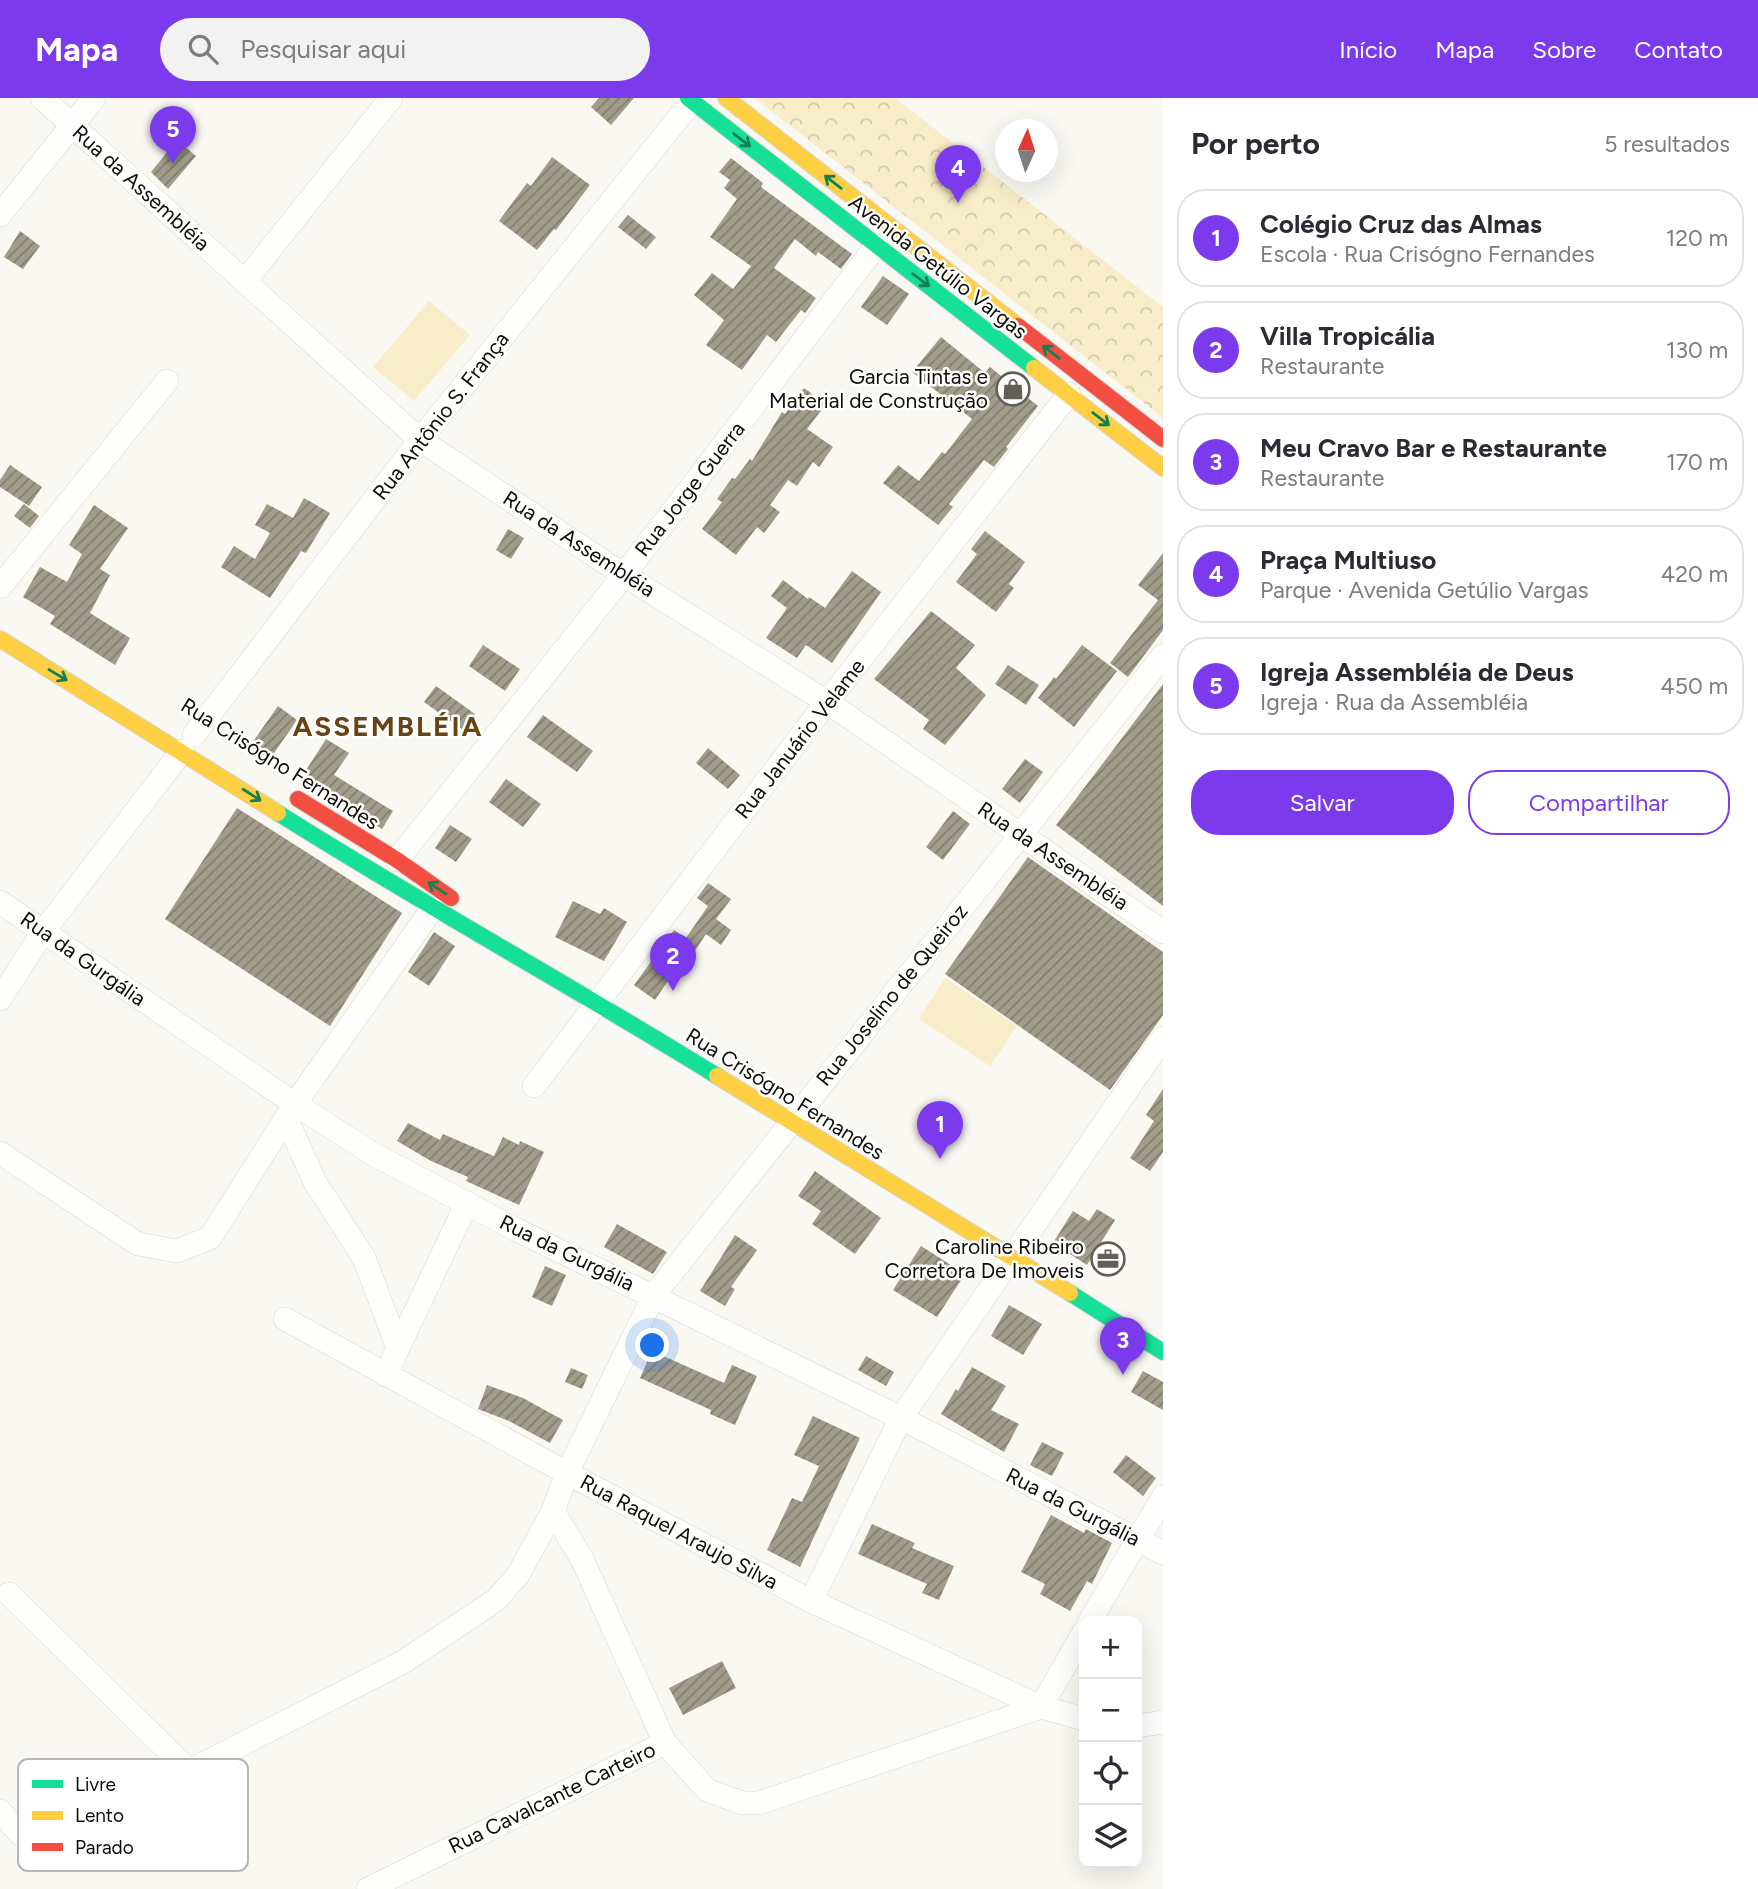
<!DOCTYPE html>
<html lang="pt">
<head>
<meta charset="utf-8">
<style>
  :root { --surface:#fff; --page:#f2f2f3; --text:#2b2b33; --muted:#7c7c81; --line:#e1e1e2; --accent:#7c3aed }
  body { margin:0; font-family:Figtree,sans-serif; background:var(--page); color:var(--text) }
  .controls { position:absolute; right:21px; bottom:21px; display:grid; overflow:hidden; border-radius:14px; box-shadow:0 7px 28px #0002 }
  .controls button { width:63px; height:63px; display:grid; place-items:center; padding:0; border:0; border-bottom:2px solid var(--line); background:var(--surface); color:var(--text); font:35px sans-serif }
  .compass { position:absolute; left:995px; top:21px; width:63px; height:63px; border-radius:50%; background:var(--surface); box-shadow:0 7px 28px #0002; rotate:3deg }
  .you { position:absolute; left:653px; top:1248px; width:24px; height:24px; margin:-18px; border:5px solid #fff; border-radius:50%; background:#1a73e8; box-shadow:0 0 0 10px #1a73e833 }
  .badge { display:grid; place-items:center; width:46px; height:46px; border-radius:50%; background:var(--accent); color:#fff; font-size:23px; font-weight:700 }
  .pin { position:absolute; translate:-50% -58px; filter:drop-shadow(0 2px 4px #0008) }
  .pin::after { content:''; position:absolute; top:37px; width:24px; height:21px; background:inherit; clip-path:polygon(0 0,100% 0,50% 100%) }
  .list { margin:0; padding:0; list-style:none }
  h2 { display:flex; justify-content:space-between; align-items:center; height:91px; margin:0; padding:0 28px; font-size:30px }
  h2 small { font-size:23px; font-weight:400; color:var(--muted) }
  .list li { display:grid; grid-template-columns:46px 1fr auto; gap:21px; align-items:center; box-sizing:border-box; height:98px; margin:0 14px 14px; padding:0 14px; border:2px solid var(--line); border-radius:28px }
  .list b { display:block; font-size:26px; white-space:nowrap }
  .list p { margin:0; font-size:23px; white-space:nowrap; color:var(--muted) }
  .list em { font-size:23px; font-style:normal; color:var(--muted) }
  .actions { display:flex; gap:14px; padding:21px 28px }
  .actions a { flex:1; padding:16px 0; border:2px solid var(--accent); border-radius:28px; text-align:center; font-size:24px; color:var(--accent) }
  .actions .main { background:var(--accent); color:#fff }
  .icon { flex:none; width:38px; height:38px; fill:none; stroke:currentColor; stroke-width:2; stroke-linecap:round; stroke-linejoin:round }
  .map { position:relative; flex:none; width:1163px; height:1791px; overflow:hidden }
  header { display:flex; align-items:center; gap:42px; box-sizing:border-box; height:98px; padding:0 35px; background:var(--accent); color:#fff }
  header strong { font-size:33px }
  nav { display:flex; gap:38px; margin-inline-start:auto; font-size:24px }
  .search { width:490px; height:63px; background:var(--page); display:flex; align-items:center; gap:18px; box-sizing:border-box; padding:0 24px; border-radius:38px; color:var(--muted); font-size:26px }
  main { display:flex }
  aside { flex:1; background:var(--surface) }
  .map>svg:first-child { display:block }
  .grass { fill:#f8edc8 }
  .forest { fill:url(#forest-crowns) }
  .building { fill:url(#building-hatch) }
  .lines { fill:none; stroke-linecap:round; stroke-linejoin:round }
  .street-casing { stroke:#d8d6ce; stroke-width:24 }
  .fast-casing { stroke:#d8d6ce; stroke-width:18 }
  .slow-casing { stroke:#d8d6ce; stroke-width:18 }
  .jam-casing { stroke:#d8d6ce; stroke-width:18 }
  .street { stroke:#fefefd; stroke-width:23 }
  .fast { stroke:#16e098; stroke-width:16 }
  .slow { stroke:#ffcf43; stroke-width:16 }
  .jam { stroke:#f24e42; stroke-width:16 }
  .oneway { stroke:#138155 }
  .labels { text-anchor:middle; stroke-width:5; stroke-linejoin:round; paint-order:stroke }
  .street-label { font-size:21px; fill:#0f0c04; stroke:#fff }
  .poi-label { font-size:21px; fill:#0f0c04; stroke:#fff; text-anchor:end }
  .district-label { font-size:28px; font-weight:bold; letter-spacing:2px; fill:#6a4315; stroke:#fff }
  .key { fill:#fff; stroke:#b7b6b4; stroke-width:2 }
  .key-label { font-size:19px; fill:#0f0c04 }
</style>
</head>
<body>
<header>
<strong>Mapa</strong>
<div class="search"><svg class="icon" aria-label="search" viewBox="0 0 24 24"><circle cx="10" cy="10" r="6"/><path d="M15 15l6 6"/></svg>Pesquisar aqui</div>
<nav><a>Início</a><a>Mapa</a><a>Sobre</a><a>Contato</a></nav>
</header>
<main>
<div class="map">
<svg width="1163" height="1791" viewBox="0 0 1163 1791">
  <defs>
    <pattern id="forest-crowns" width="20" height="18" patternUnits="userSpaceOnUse" patternTransform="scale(1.75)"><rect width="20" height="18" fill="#f8edc8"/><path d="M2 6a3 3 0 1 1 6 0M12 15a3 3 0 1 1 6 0" fill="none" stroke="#d3caaa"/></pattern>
    <pattern id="building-hatch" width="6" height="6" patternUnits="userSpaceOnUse" patternTransform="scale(1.75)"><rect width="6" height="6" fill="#a29d8b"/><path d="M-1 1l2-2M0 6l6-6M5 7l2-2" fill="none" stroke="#827e6f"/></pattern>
  </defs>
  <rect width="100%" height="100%" fill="#faf8f2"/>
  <g class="grass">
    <path d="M429,203L470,237L414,303L373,269Z"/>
    <path d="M945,880L1017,928L990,968L919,921Z"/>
  </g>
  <path class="forest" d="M755,0H895L1163,209V320Z"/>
  <g class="building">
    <path d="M599,0H634L611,27L591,9Z"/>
    <path d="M177,42L196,58L168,91L151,74Z"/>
    <path d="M552,59L590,87L556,132L554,131L537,152L499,123L527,85L531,88Z"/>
    <path d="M731,60L763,85L761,89L852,156L841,171L818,154L816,158L795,141L774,170L816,200L805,215L801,212L776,244L767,237L742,272L706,247L724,222L694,197L712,175L733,191L751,168L710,139L737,101L724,90L730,82L719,74Z"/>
    <path d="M628,117L656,139L646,151L618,129Z"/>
    <path d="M20,133L40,148L23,171L4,159Z"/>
    <path d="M883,178L909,196L887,227L861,209Z"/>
    <path d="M941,239L985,275L990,269L1038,308L1006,349L1008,351L994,369L984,362L949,406L953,409L938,427L883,385L898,367L919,383L942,354L945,356L972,321L912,274Z"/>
    <path d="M804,290L826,306L807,331L833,349L819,369L813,364L797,388L788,382L770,407L780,414L764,435L757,429L736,457L702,431L722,404L717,401L732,380L735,381L750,361L752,363L782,314L785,316Z"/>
    <path d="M10,367L42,389L29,408L0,389V382Z"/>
    <path d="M304,400L330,415L306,455L301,453L270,500L221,469L234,448L255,461L270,435L255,427L267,406L293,420Z"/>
    <path d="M24,406L39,418L30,430L14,418Z"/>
    <path d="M94,407L128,430L100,471L110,477L90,515L130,540L115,567L50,526L55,518L23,499L40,469L67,484L82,456L69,447Z"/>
    <path d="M508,431L524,440L511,461L496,452Z"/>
    <path d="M985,433L1025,464L1009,486L1014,490L996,514L956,484L977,456L971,451Z"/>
    <path d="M1163,455V532L1128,579L1110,565L1158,502L1138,487Z"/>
    <path d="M852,473L881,494L832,565L806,547L797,560L766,540L787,510L771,498L783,482L808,501L809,499L825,510Z"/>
    <path d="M931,513L975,547L956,570L986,597L945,647L923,631L929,622L874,581Z"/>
    <path d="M483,547L520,571L505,593L469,568Z"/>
    <path d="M1082,547L1117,573L1074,629L1038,600L1054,579L1056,581Z"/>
    <path d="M1008,567L1039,587L1026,607L995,586Z"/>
    <path d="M1163,586V808L1056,727Z"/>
    <path d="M436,588L475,616L463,632L424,604Z"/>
    <path d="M278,608L297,622L270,661L250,648Z"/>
    <path d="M543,617L593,653L577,674L527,639Z"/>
    <path d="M326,641L349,655L334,677L393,713L382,731L301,680Z"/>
    <path d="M708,650L740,677L728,691L696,665Z"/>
    <path d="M1025,661L1043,674L1020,705L1002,691Z"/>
    <path d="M506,681L541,706L523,729L489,704Z"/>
    <path d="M237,710L402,815L330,928L165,821Z"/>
    <path d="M953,713L970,726L943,762L926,749Z"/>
    <path d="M450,727L472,741L456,764L435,750Z"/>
    <path d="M1028,759L1163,854V917L1110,992L945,876Z"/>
    <path d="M708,785L731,801L716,821L731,832L721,847L706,836L687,865L682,862L655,902L634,887L674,832L686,840L708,808L697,800Z"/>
    <path d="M573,803L600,816L604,810L627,824L604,863L555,839Z"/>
    <path d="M434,834L455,848L429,888L408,874Z"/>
    <path d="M1163,991V1054L1150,1073L1130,1060L1154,1023L1146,1017Z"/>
    <path d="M408,1025L440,1042L443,1036L494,1058L503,1039L519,1047L520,1043L544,1054L519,1107L466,1083L468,1079L431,1063L397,1043Z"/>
    <path d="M815,1073L881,1120L855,1156L812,1126L821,1113L798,1098Z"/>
    <path d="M1097,1111L1115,1122L1087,1167L1053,1145L1073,1113L1089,1123Z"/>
    <path d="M617,1126L667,1154L653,1176L604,1149Z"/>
    <path d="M735,1137L757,1152L731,1189L735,1191L725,1208L700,1193Z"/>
    <path d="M921,1148L965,1176L937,1219L893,1192Z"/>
    <path d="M545,1168L566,1177L552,1208L532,1199Z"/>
    <path d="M1009,1207L1042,1226L1023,1257L991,1238Z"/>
    <path d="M652,1253L724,1285L732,1267L757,1278L735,1327L710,1316L711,1312L640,1280Z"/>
    <path d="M866,1258L894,1274L886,1288L858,1272Z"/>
    <path d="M972,1269L1006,1288L991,1312L1019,1326L1004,1354L941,1316L956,1291L958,1293Z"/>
    <path d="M571,1270L588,1277L582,1291L565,1284Z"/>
    <path d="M1143,1273L1163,1284V1312L1131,1294Z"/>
    <path d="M487,1287L523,1300L563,1322L550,1345L509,1323L478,1311Z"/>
    <path d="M813,1318L860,1340L800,1469L767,1452L792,1400L802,1404L819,1368L794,1357Z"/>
    <path d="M1042,1344L1064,1355L1052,1378L1030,1367Z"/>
    <path d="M1126,1357L1156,1380L1143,1398L1113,1374Z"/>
    <path d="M1051,1417L1084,1435L1086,1431L1112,1445L1092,1486L1087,1483L1070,1513L1040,1496L1045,1486L1021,1474Z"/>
    <path d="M872,1426L915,1445L912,1450L954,1468L939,1502L922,1495L927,1486L858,1456Z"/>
    <path d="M722,1563L736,1590L683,1617L669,1590Z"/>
  </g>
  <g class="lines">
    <defs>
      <g id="street">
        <path d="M42,0L420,342L624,477L827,604L1163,834"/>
        <path d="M0,117L94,0"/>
        <path d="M245,183L391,0"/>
        <path d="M0,489L167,283"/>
        <path d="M194,637L420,342L692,3"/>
        <path d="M397,762L624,477L876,148"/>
        <path d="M0,804L295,1006L373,1056L515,1131L901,1320L1163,1455"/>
        <path d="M0,901L43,834L182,653"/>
        <path d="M534,988L827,604L1069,296"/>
        <path d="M286,1020L315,1084L364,1160L398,1250L386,1277"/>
        <path d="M0,1055L138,1146L177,1153L210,1140L295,1006L432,811"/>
        <path d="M285,1221L567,1375L811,1503L1041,1609L1084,1621"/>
        <path d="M398,1250L467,1105"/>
        <path d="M553,1413L582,1461L665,1645L707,1692L742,1705H759L1041,1609L1084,1534"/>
        <path d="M9,1496L188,1672"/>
        <path d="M811,1503L901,1320L1163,940"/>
        <path d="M1090,1523L1163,1399"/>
        <path d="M1137,1628L1163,1624"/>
        <path d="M0,1713L20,1736L58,1740L403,1564L496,1502L518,1477L553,1413L567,1375L654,1197L1163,558"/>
        <path d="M368,1791L665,1645"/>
      </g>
      <g id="fast">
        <path d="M688,0L1034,270"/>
        <path d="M278,715C422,806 572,888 717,978"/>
        <path d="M1070,1195L1163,1254"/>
      </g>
      <g id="slow">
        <path d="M726,0L1018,228"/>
        <path d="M1034,270L1163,370"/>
        <path d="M0,541L278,715"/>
        <path d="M717,978L1070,1195"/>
      </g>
      <g id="jam">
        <path d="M1018,228L1163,341"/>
        <path d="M298,701L397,762L451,800"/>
      </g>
    </defs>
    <use href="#street" class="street-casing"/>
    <use href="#fast" class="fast-casing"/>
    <use href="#slow" class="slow-casing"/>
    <use href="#jam" class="jam-casing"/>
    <use href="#street" class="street"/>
    <use href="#fast" class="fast"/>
    <use href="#slow" class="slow"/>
    <use href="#jam" class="jam"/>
  </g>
  <defs><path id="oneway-shaft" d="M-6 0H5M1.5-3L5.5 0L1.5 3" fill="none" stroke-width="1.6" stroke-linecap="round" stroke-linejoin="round" transform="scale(1.75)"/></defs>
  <g class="oneway">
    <use href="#oneway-shaft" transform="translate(742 42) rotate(38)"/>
    <use href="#oneway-shaft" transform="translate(833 84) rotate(-142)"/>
    <use href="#oneway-shaft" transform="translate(921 182) rotate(37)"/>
    <use href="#oneway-shaft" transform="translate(1051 254) rotate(-142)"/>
    <use href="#oneway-shaft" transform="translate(1101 321) rotate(38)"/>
    <use href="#oneway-shaft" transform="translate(58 577) rotate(31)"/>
    <use href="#oneway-shaft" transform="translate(252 697) rotate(33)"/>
    <use href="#oneway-shaft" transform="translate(437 790) rotate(-146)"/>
  </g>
  <defs>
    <symbol id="shop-ring" viewBox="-11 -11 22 22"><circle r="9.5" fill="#fff" stroke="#615f57" stroke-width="1.5"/><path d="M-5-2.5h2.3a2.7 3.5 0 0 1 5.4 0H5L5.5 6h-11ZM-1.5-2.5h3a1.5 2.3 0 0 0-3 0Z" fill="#615f57"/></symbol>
    <symbol id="office-ring" viewBox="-11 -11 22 22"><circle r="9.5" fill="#fff" stroke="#615f57" stroke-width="1.5"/><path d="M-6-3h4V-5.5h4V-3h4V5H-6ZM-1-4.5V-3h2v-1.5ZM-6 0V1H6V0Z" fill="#615f57"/></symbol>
  </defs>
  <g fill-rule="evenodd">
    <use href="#shop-ring" x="994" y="272" width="38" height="38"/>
    <use href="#office-ring" x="1089" y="1142" width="38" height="38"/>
  </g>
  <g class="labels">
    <g class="street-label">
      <text transform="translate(141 90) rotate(42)" y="7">Rua da Assembléia</text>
      <text transform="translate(938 169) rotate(38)" y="7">Avenida Getúlio Vargas</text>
      <text transform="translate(441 318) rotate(-52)" y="7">Rua Antônio S. França</text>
      <text transform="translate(690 391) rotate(-52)" y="7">Rua Jorge Guerra</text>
      <text transform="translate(579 446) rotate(33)" y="7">Rua da Assembléia</text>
      <text transform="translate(800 641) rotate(-52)" y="7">Rua Januário Velame</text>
      <text transform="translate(280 666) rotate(32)" y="7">Rua Crisógno Fernandes</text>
      <text transform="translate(1053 758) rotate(34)" y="7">Rua da Assembléia</text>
      <text transform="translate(83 861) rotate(35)" y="7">Rua da Gurgália</text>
      <text transform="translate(892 897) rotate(-51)" y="7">Rua Joselino de Queiroz</text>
      <text transform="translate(785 996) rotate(32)" y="7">Rua Crisógno Fernandes</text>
      <text transform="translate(567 1155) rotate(26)" y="7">Rua da Gurgália</text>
      <text transform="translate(1073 1409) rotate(27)" y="7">Rua da Gurgália</text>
      <text transform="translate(679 1434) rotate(28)" y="7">Rua Raquel Araujo Silva</text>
      <text transform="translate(552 1700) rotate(-26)" y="7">Rua Cavalcante Carteiro</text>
    </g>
    <g class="poi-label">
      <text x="988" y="286">Garcia Tintas e<tspan x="988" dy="24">Material de Construção</tspan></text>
      <text x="1084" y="1156">Caroline Ribeiro<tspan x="1084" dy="24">Corretora De Imoveis</tspan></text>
    </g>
    <g class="district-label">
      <text x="388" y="638">ASSEMBLÉIA</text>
    </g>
  </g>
  <rect x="18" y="1661" width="230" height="112" rx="10" class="key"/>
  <rect x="32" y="1682" width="31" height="8" fill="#16e098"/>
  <rect x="32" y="1713" width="31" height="9" fill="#ffcf43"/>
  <rect x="32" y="1745" width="31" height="8" fill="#f24e42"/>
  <g class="key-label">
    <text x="75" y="1693">Livre</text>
    <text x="75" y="1724">Lento</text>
    <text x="75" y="1756">Parado</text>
  </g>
</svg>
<div class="controls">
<button>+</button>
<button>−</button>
<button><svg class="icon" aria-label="locate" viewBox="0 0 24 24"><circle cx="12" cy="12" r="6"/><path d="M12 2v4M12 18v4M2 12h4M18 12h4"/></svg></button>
<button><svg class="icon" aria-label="layers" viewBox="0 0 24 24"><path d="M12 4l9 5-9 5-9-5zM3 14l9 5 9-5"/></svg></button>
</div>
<svg class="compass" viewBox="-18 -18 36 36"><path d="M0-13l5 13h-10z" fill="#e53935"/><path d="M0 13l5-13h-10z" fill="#7c7c81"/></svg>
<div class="you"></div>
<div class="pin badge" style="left:940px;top:1061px">1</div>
<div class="pin badge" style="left:673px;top:893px">2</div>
<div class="pin badge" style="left:1123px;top:1277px">3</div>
<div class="pin badge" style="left:958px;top:105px">4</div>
<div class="pin badge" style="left:173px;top:66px">5</div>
</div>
<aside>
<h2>Por perto<small>5 resultados</small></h2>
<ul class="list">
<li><span class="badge">1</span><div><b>Colégio Cruz das Almas</b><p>Escola · Rua Crisógno Fernandes</p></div><em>120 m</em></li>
<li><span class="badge">2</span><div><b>Villa Tropicália</b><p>Restaurante</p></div><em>130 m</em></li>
<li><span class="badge">3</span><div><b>Meu Cravo Bar e Restaurante</b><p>Restaurante</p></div><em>170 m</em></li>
<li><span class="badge">4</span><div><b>Praça Multiuso</b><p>Parque · Avenida Getúlio Vargas</p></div><em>420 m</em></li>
<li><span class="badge">5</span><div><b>Igreja Assembléia de Deus</b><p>Igreja · Rua da Assembléia</p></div><em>450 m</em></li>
</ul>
<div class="actions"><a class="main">Salvar</a><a>Compartilhar</a></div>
</aside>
</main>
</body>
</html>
